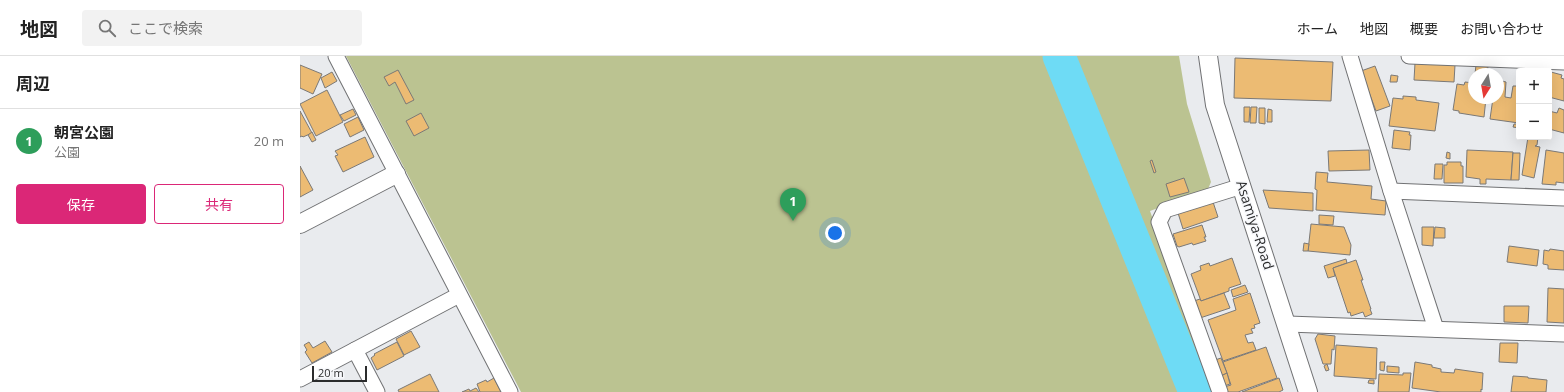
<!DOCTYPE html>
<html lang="ja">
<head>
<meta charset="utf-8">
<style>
  :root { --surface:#fff; --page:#f2f2f2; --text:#222; --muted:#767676; --line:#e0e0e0; --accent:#db2777 }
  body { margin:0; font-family:"Open Sans","Noto Sans JP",sans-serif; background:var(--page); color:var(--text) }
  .controls { position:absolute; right:12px; top:12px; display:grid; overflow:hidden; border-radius:4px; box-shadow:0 4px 16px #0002 }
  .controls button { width:36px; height:36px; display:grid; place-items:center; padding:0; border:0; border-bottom:1px solid var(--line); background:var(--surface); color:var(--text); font:20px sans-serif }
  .compass { position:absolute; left:1168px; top:12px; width:36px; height:36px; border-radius:50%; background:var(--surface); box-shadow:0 4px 16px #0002; rotate:191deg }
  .scale { position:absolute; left:12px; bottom:10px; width:55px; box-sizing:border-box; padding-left:4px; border:2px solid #2b2c2d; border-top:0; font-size:11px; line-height:14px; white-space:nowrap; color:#2b2c2d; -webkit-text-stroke:3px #f7f8fb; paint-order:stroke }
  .you { position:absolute; left:535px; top:177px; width:14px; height:14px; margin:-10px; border:3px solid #fff; border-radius:50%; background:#1a73e8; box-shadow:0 0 0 6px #1a73e833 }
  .badge { display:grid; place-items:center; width:26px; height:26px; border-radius:50%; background:var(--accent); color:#fff; font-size:13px; font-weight:700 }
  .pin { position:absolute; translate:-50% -33px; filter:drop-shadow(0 1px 2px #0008) }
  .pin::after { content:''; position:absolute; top:21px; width:14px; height:12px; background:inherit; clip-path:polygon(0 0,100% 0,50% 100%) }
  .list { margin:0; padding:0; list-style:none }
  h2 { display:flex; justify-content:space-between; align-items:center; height:52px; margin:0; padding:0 16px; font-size:17px }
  h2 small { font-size:13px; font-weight:400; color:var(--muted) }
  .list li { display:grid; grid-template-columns:26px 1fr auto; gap:12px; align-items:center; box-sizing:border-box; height:64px; padding:0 16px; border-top:1px solid var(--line) }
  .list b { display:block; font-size:15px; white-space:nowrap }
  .list p { margin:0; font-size:13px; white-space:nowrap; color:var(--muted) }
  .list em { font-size:13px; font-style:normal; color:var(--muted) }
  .actions { display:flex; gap:8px; padding:12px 16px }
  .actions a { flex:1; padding:9px 0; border:1px solid var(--accent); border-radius:4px; text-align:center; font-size:14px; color:var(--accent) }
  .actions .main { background:var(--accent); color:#fff }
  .icon { flex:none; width:22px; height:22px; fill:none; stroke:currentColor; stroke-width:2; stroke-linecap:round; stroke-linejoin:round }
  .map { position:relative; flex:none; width:1264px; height:336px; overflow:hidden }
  header { display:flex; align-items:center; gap:24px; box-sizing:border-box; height:56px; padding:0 20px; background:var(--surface); border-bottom:1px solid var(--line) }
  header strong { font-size:19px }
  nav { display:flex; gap:22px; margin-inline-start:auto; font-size:14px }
  .search { width:280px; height:36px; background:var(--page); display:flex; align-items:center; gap:10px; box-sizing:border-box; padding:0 14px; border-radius:4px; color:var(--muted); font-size:15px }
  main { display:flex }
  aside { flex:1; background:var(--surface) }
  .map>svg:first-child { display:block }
  .green { fill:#bbc391 }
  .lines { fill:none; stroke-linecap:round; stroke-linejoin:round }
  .river { stroke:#6edbf5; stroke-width:33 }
  .building { fill:#ecbb73; stroke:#7b7977 }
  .minor-casing { stroke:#717274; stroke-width:17 }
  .tertiary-casing { stroke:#717274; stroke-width:20 }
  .minor { stroke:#fff; stroke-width:15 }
  .tertiary { stroke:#fff; stroke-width:18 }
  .labels { text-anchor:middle; stroke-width:3; stroke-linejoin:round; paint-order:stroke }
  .street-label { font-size:14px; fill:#2b2c2d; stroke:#f7f8fb }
</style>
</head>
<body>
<header>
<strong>地図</strong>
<div class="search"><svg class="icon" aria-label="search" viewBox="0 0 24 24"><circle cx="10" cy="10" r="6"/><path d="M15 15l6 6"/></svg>ここで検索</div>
<nav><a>ホーム</a><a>地図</a><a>概要</a><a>お問い合わせ</a></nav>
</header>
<main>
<aside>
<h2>周辺<small></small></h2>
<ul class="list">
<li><span class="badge" style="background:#2e9e5b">1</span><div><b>朝宮公園</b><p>公園</p></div><em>20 m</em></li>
</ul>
<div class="actions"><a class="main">保存</a><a>共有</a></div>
</aside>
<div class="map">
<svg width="1264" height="336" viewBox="0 0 1264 336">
  <rect width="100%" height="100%" fill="#e9ebee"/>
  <path class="green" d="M46,0H879L887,48L911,126L908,133L850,155L913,336H221Z"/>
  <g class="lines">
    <path class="river" d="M759,0L895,336"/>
  </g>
  <g class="building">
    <path d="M935,2L1033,6L1031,45L934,42Z"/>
    <path d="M1115,7L1155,9L1154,26L1114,24Z"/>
    <path d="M0,9L22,18L13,38L0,32Z"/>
    <path d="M1176,9L1188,11L1187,18H1175Z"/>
    <path d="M1075,10L1090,50L1076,55L1061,15Z"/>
    <path d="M98,14L114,44L106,48L95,26L89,30L84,21Z"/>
    <path d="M32,16L37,25L25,32L21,22Z"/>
    <path d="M1251,16L1262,19L1261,22L1264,23V45L1249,41V19Z"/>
    <path d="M1091,19L1098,20L1097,26H1090Z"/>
    <path d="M1198,24L1206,26L1205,41L1211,42L1213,30H1219V67L1190,63L1193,42H1198Z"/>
    <path d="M1165,26L1174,27V42H1186L1184,61L1159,57V55L1153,54L1157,28L1164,29Z"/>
    <path d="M27,34L43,66L16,80L0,48Z"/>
    <path d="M1103,40L1116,41V44L1139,47L1135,75L1089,70L1093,42L1103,43Z"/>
    <path d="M944,51H950L949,66H944Z"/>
    <path d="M951,51H957L956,67H950Z"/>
    <path d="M959,52H965V68L959,67Z"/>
    <path d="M1259,52L1264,54V77L1249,73V55L1257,57Z"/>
    <path d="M53,53L56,59L44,65L40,59Z"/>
    <path d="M968,53L972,54V66H967Z"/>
    <path d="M0,55L12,77L3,81L2,80L0,81Z"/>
    <path d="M121,57L129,72L114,80L106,65Z"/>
    <path d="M58,61L64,74L50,81L44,68Z"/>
    <path d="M1214,68H1219V72L1213,71Z"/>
    <path d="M1094,74L1110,76L1109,79H1111L1110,94L1092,92Z"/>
    <path d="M12,76L16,84L12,86L8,79Z"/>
    <path d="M65,81L74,101L43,116L35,100L38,99L35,95Z"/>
    <path d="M1228,81H1238L1237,89L1235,90L1240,91L1234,122L1222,119Z"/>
    <path d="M1069,94L1070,114L1029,115L1028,95Z"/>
    <path d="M1167,94L1213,96L1211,124L1186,123V128H1180V123L1166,121Z"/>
    <path d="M1246,94L1264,97V127L1256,126V129L1242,128Z"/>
    <path d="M1147,96L1150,97V103L1146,102Z"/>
    <path d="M1213,97H1220L1219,124H1211Z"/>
    <path d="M852,104L856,116L854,117L850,105Z"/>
    <path d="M1147,106H1161V110H1163V127H1144V109H1147Z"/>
    <path d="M1135,108H1143L1142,123H1134Z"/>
    <path d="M0,110L13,134L0,141Z"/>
    <path d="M1016,116L1028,117L1027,126L1072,130L1071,143L1086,145L1085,159L1016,154L1017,134L1015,133Z"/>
    <path d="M884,122L889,136L870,141L866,128Z"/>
    <path d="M963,134L1013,137V155L969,152Z"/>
    <path d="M913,146L918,161L883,173L878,157Z"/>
    <path d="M1019,159L1034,160L1033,169L1019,168Z"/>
    <path d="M1011,168L1044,171L1051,189L1050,199L1008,195Z"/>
    <path d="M902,169L906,181H904L906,185L893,189L892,187L879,191L877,190L873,178Z"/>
    <path d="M1122,171H1134L1133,190L1122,189Z"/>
    <path d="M1135,171L1145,172V182H1134Z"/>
    <path d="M1004,187L1009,188L1008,195H1003Z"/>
    <path d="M1209,190L1239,194L1237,210L1207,206Z"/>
    <path d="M1250,193L1264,195V214L1248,213V209L1243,208L1244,194L1249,195Z"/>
    <path d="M932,202L941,228L929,232V235L901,245L891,218L901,214L900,210L909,207L910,210Z"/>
    <path d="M1046,203L1047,207L1033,212L1035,220L1028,222L1024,210Z"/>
    <path d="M1056,204L1063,224H1061L1071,253H1070L1072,258L1065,261L1063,256L1051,260L1050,256L1048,257L1033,212Z"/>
    <path d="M945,229L948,236L933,241L931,234Z"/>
    <path d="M1248,232L1264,233V267L1247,266Z"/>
    <path d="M924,237L930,252L900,262L894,245L900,243L901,245Z"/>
    <path d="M950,237L960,267L954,269L955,272L951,273L953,277L945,279L948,287L953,286L956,294L923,305L908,264L936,254L933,243Z"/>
    <path d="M1204,250H1229L1228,267L1204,266Z"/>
    <path d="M111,275L120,291L104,299L96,283Z"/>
    <path d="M1018,278L1035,280L1034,294L1032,293L1031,308H1023L1015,283Z"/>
    <path d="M25,285L32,296L12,307L5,296L7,294L4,289L9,286L13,292Z"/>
    <path d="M97,286L104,300L77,314L71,302L75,299L74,298Z"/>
    <path d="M1200,287H1218L1217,307L1199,306Z"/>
    <path d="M1036,289L1077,292L1076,323L1034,320Z"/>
    <path d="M966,291L977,322L938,336H926L924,331L931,329L923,306Z"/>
    <path d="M921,302L927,317L921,320L915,304Z"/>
    <path d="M1080,306H1085L1084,315L1080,314Z"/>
    <path d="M1115,306L1132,309V311L1141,313V316L1154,317L1155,313L1183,317L1182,334L1181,333V336H1141L1112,332Z"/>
    <path d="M1027,308L1029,314L1026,315L1024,310Z"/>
    <path d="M1087,310L1099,311V317L1087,316Z"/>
    <path d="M927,317L930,328L924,330L921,320Z"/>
    <path d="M1103,317H1111L1109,336H1078L1079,318L1103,319Z"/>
    <path d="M130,318L139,336H99L98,334Z"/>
    <path d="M1213,320L1228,321V322L1247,324L1246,336H1211Z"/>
    <path d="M194,322L201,336H180L177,328L186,324L187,326Z"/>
    <path d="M979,322L983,334L979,336H942Z"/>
    <path d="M1069,324H1074V328L1068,327Z"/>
    <path d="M176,332L179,336H162L169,333L170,335Z"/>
  </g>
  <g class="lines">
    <defs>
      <g id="minor">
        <path d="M36,0L210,336"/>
        <path d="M1050,0L1091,135L1136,273"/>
        <path d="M1109,0L1264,6"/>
        <path d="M1091,135L1264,142"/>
        <path d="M988,268L1264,278"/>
        <path d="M55,294L77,336"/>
        <path d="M0,323L159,239"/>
        <path d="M920,336L859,166L865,154L942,130"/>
      </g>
      <g id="tertiary">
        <path d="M908,0L915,49L1008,336"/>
        <path d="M0,168L96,118"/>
      </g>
    </defs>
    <use href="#minor" class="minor-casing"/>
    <use href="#tertiary" class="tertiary-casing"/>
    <use href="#minor" class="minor"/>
    <use href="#tertiary" class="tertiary"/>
  </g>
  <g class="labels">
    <g class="street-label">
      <text transform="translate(955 169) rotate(72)" y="5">Asamiya-Road</text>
    </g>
  </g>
</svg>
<div class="controls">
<button>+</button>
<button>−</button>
</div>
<svg class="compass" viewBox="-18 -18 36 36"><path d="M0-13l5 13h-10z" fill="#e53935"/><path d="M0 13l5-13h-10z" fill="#767676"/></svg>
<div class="scale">20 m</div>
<div class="you"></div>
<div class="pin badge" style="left:493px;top:165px;background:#2e9e5b">1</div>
</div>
</main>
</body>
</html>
